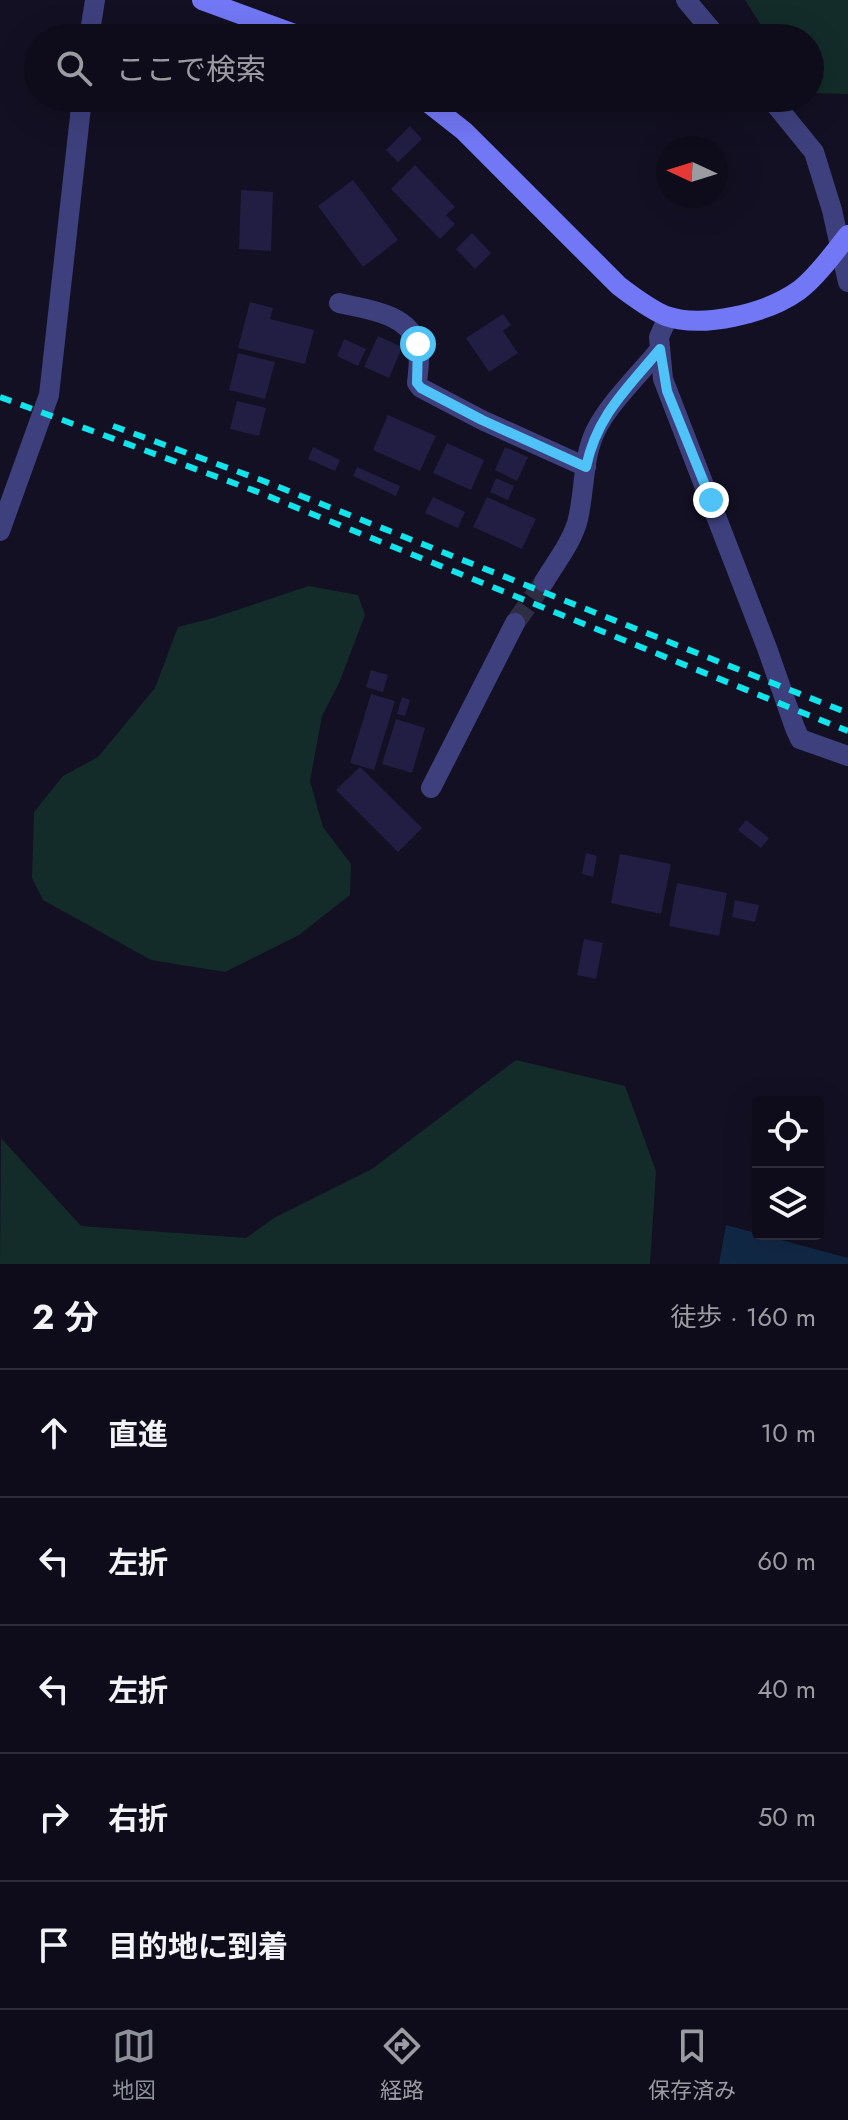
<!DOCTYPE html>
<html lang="ja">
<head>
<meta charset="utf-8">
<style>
  :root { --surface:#0e0c1a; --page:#171523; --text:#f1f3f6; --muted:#9b9ba2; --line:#2e2c39; --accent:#8c9099 }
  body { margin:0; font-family:Jost,"Noto Sans JP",sans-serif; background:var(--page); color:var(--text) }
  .controls { position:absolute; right:24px; bottom:24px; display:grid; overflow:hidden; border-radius:8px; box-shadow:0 8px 32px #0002 }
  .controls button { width:72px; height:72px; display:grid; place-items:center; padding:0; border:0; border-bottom:2px solid var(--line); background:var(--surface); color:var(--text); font:40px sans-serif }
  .compass { position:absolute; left:656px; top:136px; width:72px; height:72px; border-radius:50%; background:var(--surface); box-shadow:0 8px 32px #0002; rotate:274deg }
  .stop { position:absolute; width:24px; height:24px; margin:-18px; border:6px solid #4fc3f7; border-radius:50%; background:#fff }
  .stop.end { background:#4fc3f7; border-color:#fff; box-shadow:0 2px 8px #0008 }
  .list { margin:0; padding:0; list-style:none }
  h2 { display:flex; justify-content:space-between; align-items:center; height:104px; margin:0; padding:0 32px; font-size:34px }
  h2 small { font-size:26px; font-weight:400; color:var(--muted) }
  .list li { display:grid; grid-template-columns:52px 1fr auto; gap:24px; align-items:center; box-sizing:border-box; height:128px; padding:0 32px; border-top:2px solid var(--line) }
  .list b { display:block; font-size:30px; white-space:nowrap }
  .list em { font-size:26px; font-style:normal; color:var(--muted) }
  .icon { flex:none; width:44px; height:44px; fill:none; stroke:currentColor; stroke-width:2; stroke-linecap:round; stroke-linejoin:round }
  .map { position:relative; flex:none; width:848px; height:1264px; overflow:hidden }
  .search { position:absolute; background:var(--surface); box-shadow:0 8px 32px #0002; left:24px; right:24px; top:24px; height:88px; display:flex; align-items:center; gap:20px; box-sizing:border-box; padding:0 28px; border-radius:44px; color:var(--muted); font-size:30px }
  .sheet { height:744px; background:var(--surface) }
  nav { display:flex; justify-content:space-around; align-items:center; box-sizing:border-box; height:112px; border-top:2px solid var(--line); background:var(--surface); font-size:22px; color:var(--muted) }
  nav a { display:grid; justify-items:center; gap:4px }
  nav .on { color:var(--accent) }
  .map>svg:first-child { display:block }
  .green { fill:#132c29 }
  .water { fill:#112845 }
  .building { fill:#221d42 }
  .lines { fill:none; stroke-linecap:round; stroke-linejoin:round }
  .street-tunnel { stroke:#2f2d43; stroke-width:20; stroke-dasharray:20 10; stroke-linecap:butt }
  .street { stroke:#3e407e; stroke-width:20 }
  .secondary { stroke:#7277f5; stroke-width:20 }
  .rail { stroke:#11e4eb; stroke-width:6; stroke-dasharray:12 10; stroke-linecap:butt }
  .route { stroke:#4fc3f7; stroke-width:10 }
</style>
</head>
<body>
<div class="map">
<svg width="848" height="1264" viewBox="0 0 848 1264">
  <rect width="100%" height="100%" fill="#121022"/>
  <g class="green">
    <path d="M745,0H848V94L810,93V38H769Z"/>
    <path d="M309,586L358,595L365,615L339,683L322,716L310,781L323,827L351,864L350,895L299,935L225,972L151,960L43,900L32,878L34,812L63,776L98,757L155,688L178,627L213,618Z"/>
    <path d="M516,1060L625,1086L656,1171L650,1264H0L1,1138L81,1226L246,1238L274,1218L372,1169Z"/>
  </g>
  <path class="water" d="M726,1225L848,1258V1264H719Z"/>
  <g class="building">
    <path d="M410,126L422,139L398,162L386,150Z"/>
    <path d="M415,165L455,207L446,215L455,224L440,239L391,189Z"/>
    <path d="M353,180L398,240L363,267L318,206Z"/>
    <path d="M241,190L273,192L271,251L239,249Z"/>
    <path d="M472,233L491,253L475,269L456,249Z"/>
    <path d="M250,302L273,308L270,319L314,330L305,364L238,348Z"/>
    <path d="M503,314L511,325L503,331L518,353L489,372L466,338Z"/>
    <path d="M378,336L402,347L389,378L364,367Z"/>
    <path d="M344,339L366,349L358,366L337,356Z"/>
    <path d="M238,353L275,362L265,399L229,390Z"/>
    <path d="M237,401L266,408L259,436L230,429Z"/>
    <path d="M388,415L436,436L420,471L373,450Z"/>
    <path d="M447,443L484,460L471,490L433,473Z"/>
    <path d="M313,447L340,460L335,471L308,459Z"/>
    <path d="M505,447L528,457L517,481L495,470Z"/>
    <path d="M357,467L400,486L396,496L353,476Z"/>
    <path d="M496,478L514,486L508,500L490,492Z"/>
    <path d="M433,497L465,512L458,528L425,513Z"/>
    <path d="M487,497L536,519L522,549L473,527Z"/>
    <path d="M371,670L388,675L383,692L366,687Z"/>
    <path d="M371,694L395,701L374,770L350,763Z"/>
    <path d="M402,697L410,700L405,716L397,714Z"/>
    <path d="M396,719L425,728L412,773L382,764Z"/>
    <path d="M360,767L422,828L398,852L336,790Z"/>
    <path d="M746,820L769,838L761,848L738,830Z"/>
    <path d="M586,853L597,856L593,877L582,874Z"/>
    <path d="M620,854L671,864L661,914L611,903Z"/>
    <path d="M677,883L727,893L719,936L669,926Z"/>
    <path d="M735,900L759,905L755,922L732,917Z"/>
    <path d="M584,939L603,943L596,979L577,975Z"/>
  </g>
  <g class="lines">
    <path class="street-tunnel" d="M515,623L544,582"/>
    <g class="street">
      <path d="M686,0L718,38"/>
      <path d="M89,38L95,0"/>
      <path d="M770,98L814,152L832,210L848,282"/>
      <path d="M339,303C365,309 408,313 417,344C421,355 418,371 417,383L421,388L482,420L586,467"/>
      <path d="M668,317L659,337L663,379L767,648L795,728L800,739L848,756"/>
      <path d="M0,531L49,395L82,98"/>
      <path d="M544,582C556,562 570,545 577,523C585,494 582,460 595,432C609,403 639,375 660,349"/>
      <path d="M431,788L515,623"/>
    </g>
    <g class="secondary">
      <path d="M202,0L305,38"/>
      <path d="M422,98L464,131L619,286C634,297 649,309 666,316C703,329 767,313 798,291C815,279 835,252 848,235"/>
    </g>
    <g class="rail">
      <path d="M0,397L258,492L848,731"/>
      <path d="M113,426L261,480L848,713"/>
    </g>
  </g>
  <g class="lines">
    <path class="route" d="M418,344L417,383L421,388L482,420L586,467C597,415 627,389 660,349L667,391L711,500"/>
  </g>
</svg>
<div class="controls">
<button><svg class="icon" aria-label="locate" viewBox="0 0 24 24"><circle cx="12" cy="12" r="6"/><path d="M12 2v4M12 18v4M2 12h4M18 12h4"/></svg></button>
<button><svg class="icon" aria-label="layers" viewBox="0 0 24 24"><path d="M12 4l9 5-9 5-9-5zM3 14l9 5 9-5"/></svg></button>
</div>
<svg class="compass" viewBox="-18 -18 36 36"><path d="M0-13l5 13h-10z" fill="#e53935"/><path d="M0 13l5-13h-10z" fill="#9b9ba2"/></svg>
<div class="stop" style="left:418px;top:344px"></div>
<div class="stop end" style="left:711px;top:500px"></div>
<div class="search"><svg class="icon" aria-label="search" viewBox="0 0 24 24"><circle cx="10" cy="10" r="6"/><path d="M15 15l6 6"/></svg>ここで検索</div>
</div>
<section class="sheet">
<h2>2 分<small>徒歩 · 160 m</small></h2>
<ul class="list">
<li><svg class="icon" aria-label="ahead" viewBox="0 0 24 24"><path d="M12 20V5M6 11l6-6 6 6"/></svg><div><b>直進</b></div><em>10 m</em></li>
<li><svg class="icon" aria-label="left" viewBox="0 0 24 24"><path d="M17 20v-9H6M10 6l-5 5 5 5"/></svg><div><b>左折</b></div><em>60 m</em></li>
<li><svg class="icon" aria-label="left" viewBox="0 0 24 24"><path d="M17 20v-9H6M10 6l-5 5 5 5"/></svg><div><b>左折</b></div><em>40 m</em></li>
<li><svg class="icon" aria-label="right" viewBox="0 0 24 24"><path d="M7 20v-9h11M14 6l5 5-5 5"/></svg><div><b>右折</b></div><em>50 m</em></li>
<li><svg class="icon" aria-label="arrive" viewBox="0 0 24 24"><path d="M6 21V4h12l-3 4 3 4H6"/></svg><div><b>目的地に到着</b></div></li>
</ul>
</section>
<nav>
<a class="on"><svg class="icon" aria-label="map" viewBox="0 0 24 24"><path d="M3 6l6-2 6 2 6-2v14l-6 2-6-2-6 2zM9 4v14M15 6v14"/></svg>地図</a>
<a><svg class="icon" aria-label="directions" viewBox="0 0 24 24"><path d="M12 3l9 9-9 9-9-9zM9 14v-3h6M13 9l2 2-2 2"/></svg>経路</a>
<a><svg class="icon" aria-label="saved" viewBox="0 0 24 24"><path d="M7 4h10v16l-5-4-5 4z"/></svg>保存済み</a>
</nav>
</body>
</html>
